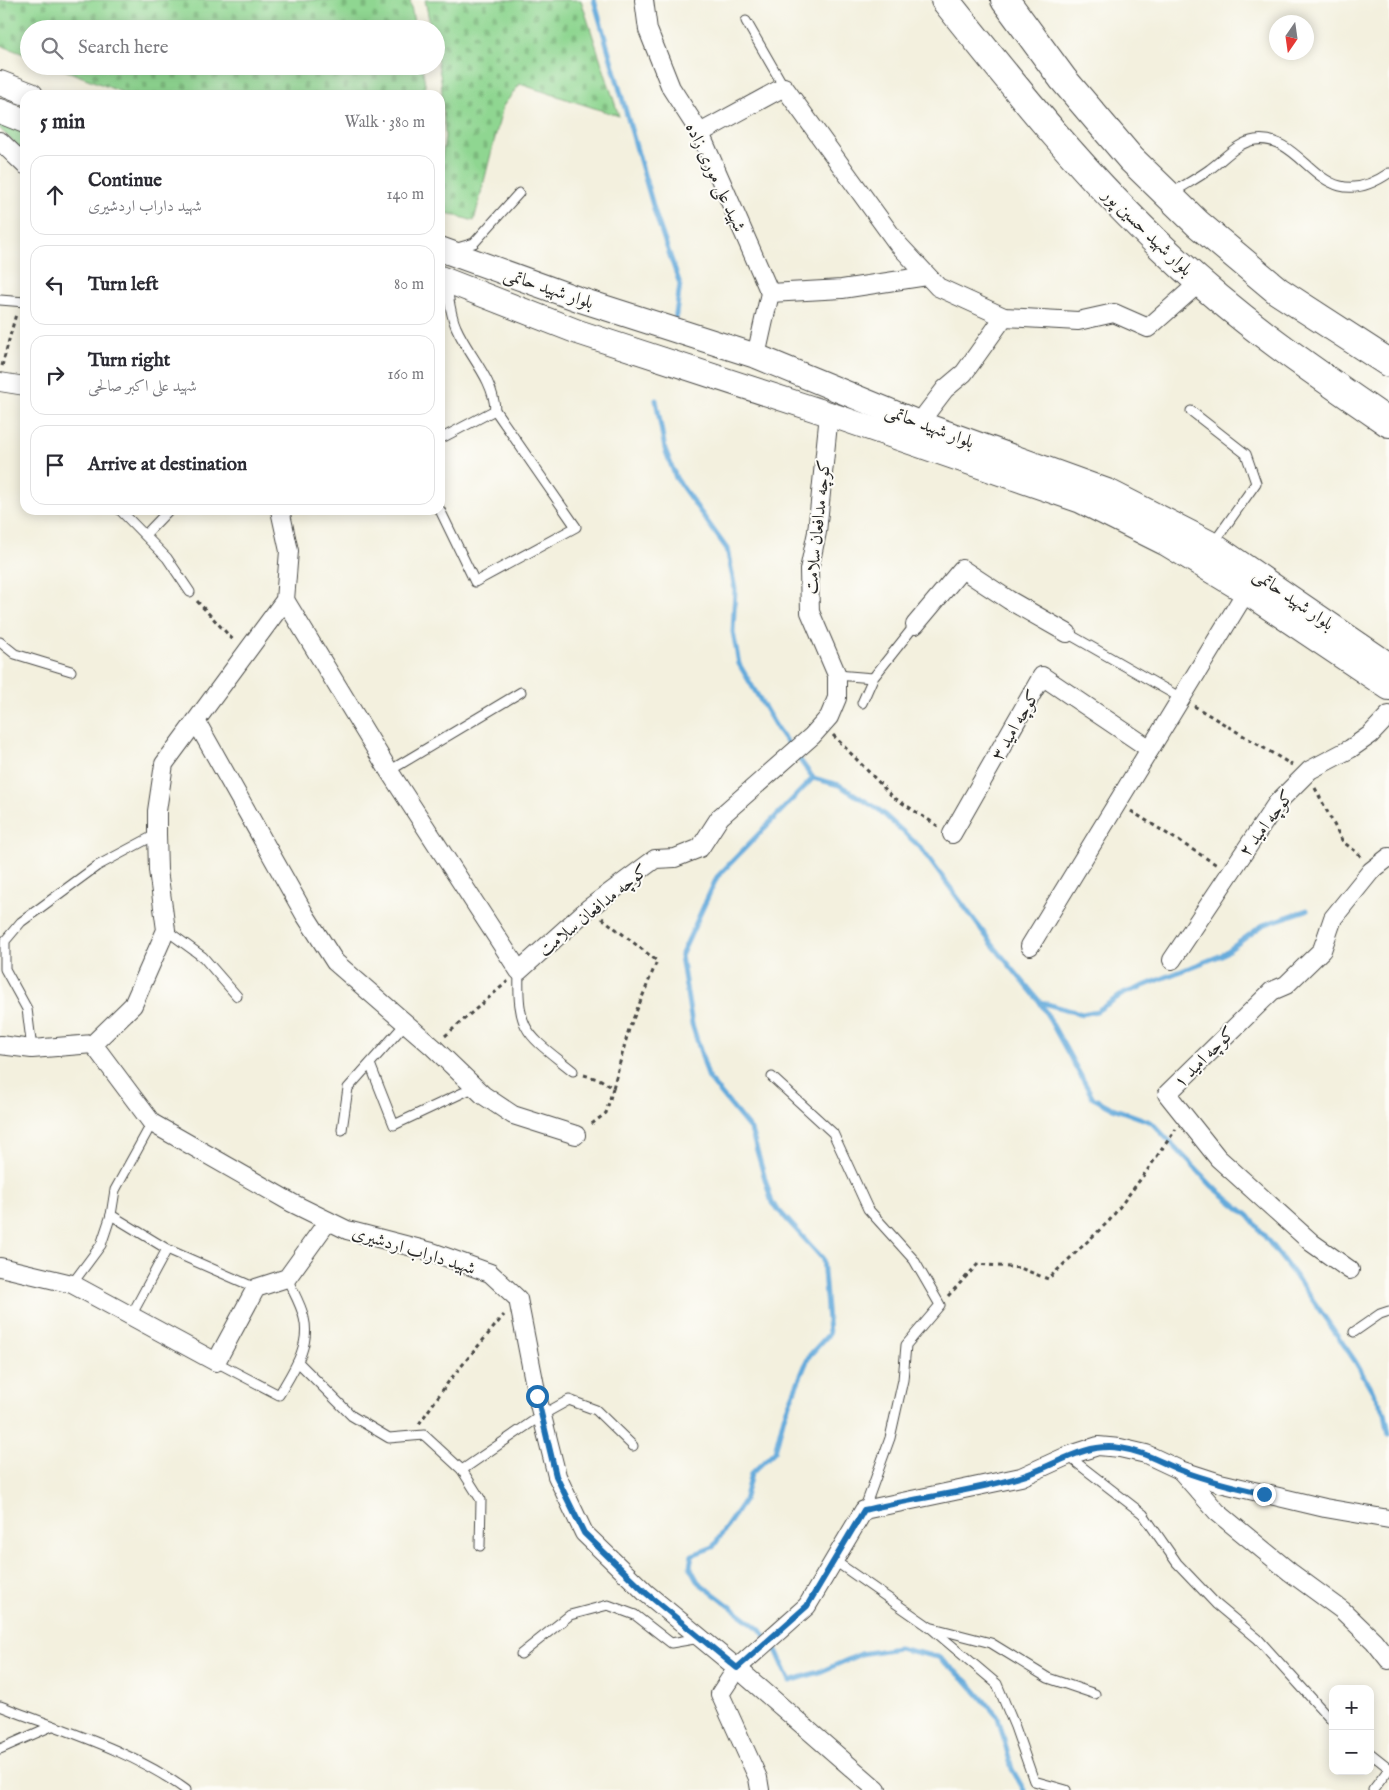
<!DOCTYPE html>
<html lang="en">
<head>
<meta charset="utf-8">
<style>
  :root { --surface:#fff; --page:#f7f7f7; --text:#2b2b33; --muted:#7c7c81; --line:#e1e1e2 }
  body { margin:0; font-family:"IM FELL English",Amiri,serif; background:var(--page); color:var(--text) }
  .controls { position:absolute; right:15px; bottom:15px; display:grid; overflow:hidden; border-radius:10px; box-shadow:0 2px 12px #0003 }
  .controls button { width:45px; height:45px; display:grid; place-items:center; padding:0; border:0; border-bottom:1px solid var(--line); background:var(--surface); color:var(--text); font:25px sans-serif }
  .compass { position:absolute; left:1269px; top:15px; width:45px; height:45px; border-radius:50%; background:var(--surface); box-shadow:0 2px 12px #0003; rotate:193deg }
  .stop { position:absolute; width:15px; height:15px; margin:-11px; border:4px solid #1f6fb2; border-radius:50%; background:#fff }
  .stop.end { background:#1f6fb2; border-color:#fff; box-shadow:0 1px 5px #0008 }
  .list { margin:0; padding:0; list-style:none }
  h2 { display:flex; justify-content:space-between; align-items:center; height:65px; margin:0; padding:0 20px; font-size:21px }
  h2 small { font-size:16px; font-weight:400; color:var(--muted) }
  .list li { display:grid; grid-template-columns:32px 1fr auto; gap:15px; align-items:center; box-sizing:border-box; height:80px; margin:0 10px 10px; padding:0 10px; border:1px solid var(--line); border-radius:15px }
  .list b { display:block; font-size:19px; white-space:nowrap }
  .list p { margin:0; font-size:16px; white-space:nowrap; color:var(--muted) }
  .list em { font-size:16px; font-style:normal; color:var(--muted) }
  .icon { flex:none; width:28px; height:28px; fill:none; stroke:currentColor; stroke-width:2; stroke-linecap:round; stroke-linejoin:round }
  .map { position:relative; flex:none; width:1389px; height:1790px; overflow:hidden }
  .search { position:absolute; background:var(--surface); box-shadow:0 2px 12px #0003; left:20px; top:20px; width:425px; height:55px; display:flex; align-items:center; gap:12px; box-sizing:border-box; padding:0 18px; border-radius:28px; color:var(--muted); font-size:19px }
  .panel { position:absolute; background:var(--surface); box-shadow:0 2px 12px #0003; left:20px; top:90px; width:425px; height:425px; border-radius:15px }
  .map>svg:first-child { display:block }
  .cemetery { fill:url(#cemetery-stones); stroke:#5d805e }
  .park { fill:url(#park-crowns); stroke:#5d805e }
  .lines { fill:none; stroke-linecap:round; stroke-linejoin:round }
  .stream { stroke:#65aadb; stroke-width:5 }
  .lane-casing { stroke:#494946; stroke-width:11 }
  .street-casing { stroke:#494946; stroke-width:20 }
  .secondary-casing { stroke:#494946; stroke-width:26 }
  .primary-casing { stroke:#494946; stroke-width:30 }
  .path { stroke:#494946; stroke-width:3; stroke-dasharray:4 4; stroke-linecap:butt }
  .lane { stroke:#fff; stroke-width:9 }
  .street { stroke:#fff; stroke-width:18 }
  .secondary { stroke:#fff; stroke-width:24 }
  .primary { stroke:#fff; stroke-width:28 }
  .route { stroke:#1f6fb2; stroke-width:6 }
  .labels { text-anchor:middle; stroke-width:4; stroke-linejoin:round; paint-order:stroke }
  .street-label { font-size:18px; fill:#2b2b2b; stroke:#fdfcf7 }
</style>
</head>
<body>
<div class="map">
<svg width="1389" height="1790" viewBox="0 0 1389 1790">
  <defs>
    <pattern id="cemetery-stones" width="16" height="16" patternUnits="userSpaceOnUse" patternTransform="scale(1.25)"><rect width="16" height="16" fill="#8fd691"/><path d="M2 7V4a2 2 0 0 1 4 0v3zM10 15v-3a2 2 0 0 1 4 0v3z" fill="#7cb87d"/></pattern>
    <pattern id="park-crowns" width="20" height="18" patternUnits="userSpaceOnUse" patternTransform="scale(1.25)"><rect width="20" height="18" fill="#8fd691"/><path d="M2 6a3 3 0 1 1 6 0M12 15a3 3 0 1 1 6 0" fill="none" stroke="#7cb87d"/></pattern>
  </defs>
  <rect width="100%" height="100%" fill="#fdfcf7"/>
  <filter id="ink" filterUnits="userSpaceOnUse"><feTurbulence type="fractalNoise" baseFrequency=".02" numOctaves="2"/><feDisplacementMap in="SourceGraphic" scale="10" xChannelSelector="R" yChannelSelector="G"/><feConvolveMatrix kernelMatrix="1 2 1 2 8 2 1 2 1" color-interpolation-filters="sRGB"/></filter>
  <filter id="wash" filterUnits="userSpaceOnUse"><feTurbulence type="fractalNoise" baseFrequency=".0096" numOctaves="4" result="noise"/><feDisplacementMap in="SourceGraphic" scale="20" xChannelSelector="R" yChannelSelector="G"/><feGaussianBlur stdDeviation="1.12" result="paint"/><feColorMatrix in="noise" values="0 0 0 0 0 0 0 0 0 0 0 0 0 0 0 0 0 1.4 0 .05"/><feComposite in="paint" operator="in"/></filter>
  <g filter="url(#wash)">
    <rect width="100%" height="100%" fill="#f3f0de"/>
    <g class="cemetery">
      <path d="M0,0H410L415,29H29V56L0,45Z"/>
      <path d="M425,0H581L619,116L520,84L503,106L474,221L440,211V171L445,137L441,79L436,55V29H431Z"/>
      <path d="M54,66H422L427,95H129Z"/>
    </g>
    <path class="park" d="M0,118L25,128V152L0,129Z"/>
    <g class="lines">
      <g class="stream">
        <path d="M594,0L656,216L680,284L675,322"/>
        <path d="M656,400L665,449L676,478L727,549L735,589L733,632L739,664L778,730L813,778L839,785L878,809L920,847L992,944L1040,1002L1093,1098L1110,1107L1151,1122L1212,1186L1249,1216L1303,1286L1355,1361L1385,1413L1389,1435"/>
        <path d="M813,778L717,877L681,956L692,1024L709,1079L751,1130L772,1203L823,1259L829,1334L809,1356L784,1416L775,1451L751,1474L744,1501L713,1547L692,1555L690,1567L698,1582L760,1629L777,1652L790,1681L822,1671L861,1654L898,1648L938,1657L967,1681L998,1717L1012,1769L1024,1790"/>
        <path d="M1040,1002L1082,1014L1097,1011L1123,994L1222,955L1263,925L1307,910"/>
      </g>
    </g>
  </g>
  <g filter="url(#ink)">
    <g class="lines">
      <defs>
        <g id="lane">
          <path d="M746,21L784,87"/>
          <path d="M1172,193C1184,185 1198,178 1210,169C1224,159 1238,142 1255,140C1307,133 1319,221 1389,173"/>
          <path d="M454,249L474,243L519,193"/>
          <path d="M0,300L25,302"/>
          <path d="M1191,411L1246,454L1256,483L1213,544"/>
          <path d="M440,439L495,410"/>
          <path d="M120,510L167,558L190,592"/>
          <path d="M440,510L475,582L576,527L495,410C494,379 468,355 456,327C450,314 449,297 446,282"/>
          <path d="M145,535L169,510"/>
          <path d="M1067,633L1181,698"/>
          <path d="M0,642L15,654L71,671"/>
          <path d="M837,675L873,678"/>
          <path d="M862,703L873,678L915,625"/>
          <path d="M389,771L521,692"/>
          <path d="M166,930L203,957L237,996"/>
          <path d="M519,971C517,1033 527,1034 573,1071"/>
          <path d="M32,1049L27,1009L5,969V941L21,922L97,866L157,834"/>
          <path d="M370,1064L394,1125L475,1087"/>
          <path d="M772,1077L833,1133L868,1209L914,1260L940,1305L906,1345L903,1380L890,1438L864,1510"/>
          <path d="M152,1123L115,1190L111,1215L167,1249L256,1288"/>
          <path d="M342,1130L348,1088L406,1023"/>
          <path d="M72,1284L101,1245L111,1215"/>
          <path d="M131,1316L167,1249"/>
          <path d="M1354,1332L1380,1314L1389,1311"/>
          <path d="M216,1362L279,1395C293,1371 311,1346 304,1318C301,1304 292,1290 287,1278"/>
          <path d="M298,1362L352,1416L389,1438L424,1435L462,1470"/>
          <path d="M1068,1456L1143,1514L1177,1563L1216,1604L1258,1639L1333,1722"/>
          <path d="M480,1546L481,1500L462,1470L542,1415L569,1400L596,1410L633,1446"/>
          <path d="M835,1561L931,1628L997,1684L1015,1727L1034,1781L1066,1790"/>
          <path d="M933,1628L991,1643L1048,1678L1095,1694"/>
          <path d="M521,1654L570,1615L608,1605L635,1615L671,1643L700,1638"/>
          <path d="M0,1706C62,1730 132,1750 186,1790"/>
          <path d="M0,1749L52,1726"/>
          <path d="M1370,1753L1389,1768"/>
          <path d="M1373,1790L1389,1769"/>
        </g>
        <g id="street">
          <path d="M644,0L648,30L671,88L700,133L770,293L756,356"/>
          <path d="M700,133L784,87L897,243L938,287L1004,317L1078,321L1114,313L1148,328L1200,282"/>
          <path d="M0,141L25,165"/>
          <path d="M770,293L842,289L927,276"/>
          <path d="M0,382L25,386"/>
          <path d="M919,423L945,389L964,373L1004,317"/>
          <path d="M285,600L389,771L519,971L589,908L655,859L675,858L700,848L720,817L812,736L829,717L837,698V675L810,612L809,570L817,532L829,414"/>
          <path d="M915,625L962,569L1009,600L1067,633"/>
          <path d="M196,721L305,915L335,962L433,1047L483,1095L513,1115L576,1135"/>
          <path d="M952,834L1042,676L1150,749"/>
          <path d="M1030,946L1252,582"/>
          <path d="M1172,960L1277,803L1310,770L1350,749L1370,735L1389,715"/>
          <path d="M93,1044L152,1123L292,1203L347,1230L432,1252L490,1273L518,1299L537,1396L557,1476L584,1533L646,1593L737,1668L877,1790"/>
          <path d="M0,1045L32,1049L93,1044L133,1005L166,930L158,870L157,834V811L164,764L285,600L289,551L280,510"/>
          <path d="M0,1267L72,1284L216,1362L256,1288L287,1278L328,1221"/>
          <path d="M1350,1270L1312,1243L1218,1158L1167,1094L1272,991L1286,985L1322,950L1333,918L1371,871L1389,857"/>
          <path d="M1181,1471L1217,1512L1290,1572L1342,1610L1374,1641L1389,1660"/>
          <path d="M760,1790L758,1778L720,1694L737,1668L807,1606L864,1510L1021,1477L1067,1456L1098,1446L1120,1448L1146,1454L1180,1470L1220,1483L1325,1508L1389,1519"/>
        </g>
        <g id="secondary">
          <path d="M0,83L31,95"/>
          <path d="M0,111L25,121"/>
          <path d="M440,249L581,300L756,356L919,423L1110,492L1212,544L1389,665"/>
          <path d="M440,278L578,332L829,414L1081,501L1165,543L1246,592L1389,688"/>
        </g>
        <g id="primary">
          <path d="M945,0C1016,89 1086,177 1170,255C1237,319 1313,371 1389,423"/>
          <path d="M1005,0L1063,79L1131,159L1198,224L1278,291L1389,363"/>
        </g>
      </defs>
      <use href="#lane" class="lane-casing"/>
      <use href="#street" class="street-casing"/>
      <use href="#secondary" class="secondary-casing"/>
      <use href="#primary" class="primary-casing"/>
      <g class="path">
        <path d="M2,366L16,314"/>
        <path d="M197,601L235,642"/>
        <path d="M1194,706L1292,765"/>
        <path d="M833,735L893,797L938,826"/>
        <path d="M1315,788L1343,842L1358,853L1362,858"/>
        <path d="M1131,811L1217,865"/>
        <path d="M602,918L657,961L629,1029L613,1088"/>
        <path d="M445,1036L508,981"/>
        <path d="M584,1075L601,1080L613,1088L606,1113L589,1126"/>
        <path d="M948,1296L978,1264L1020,1268L1048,1279L1109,1221L1146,1172L1176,1129"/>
        <path d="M419,1424L449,1381L504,1315"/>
      </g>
      <use href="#lane" class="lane"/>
      <use href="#street" class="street"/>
      <use href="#secondary" class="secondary"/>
      <use href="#primary" class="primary"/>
    </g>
  </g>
  <g class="lines" filter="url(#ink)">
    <path class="route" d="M537,1396L556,1476L584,1533L646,1593L737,1668L807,1606L864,1510C916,1498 970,1492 1020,1477C1054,1467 1083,1442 1120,1448C1143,1451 1160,1462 1180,1470C1207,1481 1236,1487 1264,1494"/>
  </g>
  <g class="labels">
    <g class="street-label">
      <text transform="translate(716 177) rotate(65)" y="6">شهید علی موری زاده</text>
      <text transform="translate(1148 232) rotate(44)" y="6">بلوار شهيد حسین پور</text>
      <text transform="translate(549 288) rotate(19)" y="6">بلوار شهید حاتمی</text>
      <text transform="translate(930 426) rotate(21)" y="6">بلوار شهید حاتمی</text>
      <text transform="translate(817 527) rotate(-84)" y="6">کوچه مدافعان سلامت</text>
      <text transform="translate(1294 599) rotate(35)" y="6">بلوار شهید حاتمی</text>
      <text transform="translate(1015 725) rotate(-60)" y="6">کوچه امید ۳</text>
      <text transform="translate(1266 823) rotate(-53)" y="6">کوچه امید ۲</text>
      <text transform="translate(593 910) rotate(-39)" y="6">کوچه مدافعان سلامت</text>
      <text transform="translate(1204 1057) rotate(-45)" y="6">کوچه امید ۱</text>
      <text transform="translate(414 1250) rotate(17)" y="6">شهید داراب اردشیری</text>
    </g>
  </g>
</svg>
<div class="controls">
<button>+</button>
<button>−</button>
</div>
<svg class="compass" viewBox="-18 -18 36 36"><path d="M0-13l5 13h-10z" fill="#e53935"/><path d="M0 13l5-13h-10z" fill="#7c7c81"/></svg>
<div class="stop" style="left:537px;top:1396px"></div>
<div class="stop end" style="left:1264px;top:1494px"></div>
<div class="search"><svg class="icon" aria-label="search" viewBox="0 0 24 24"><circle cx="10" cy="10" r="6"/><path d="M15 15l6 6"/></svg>Search here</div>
<section class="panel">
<h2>5 min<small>Walk · 380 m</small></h2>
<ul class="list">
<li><svg class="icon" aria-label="ahead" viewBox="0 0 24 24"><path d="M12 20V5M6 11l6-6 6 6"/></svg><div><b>Continue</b><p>شهید داراب اردشیری</p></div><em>140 m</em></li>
<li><svg class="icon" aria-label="left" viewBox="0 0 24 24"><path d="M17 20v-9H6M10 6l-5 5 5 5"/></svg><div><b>Turn left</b></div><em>80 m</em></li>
<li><svg class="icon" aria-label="right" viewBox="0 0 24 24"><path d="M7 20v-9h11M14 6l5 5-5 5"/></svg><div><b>Turn right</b><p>شهید علی اکبر صالحی</p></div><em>160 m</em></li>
<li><svg class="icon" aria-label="arrive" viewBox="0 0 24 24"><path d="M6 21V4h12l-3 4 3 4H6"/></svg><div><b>Arrive at destination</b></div></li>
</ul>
</section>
</div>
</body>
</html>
